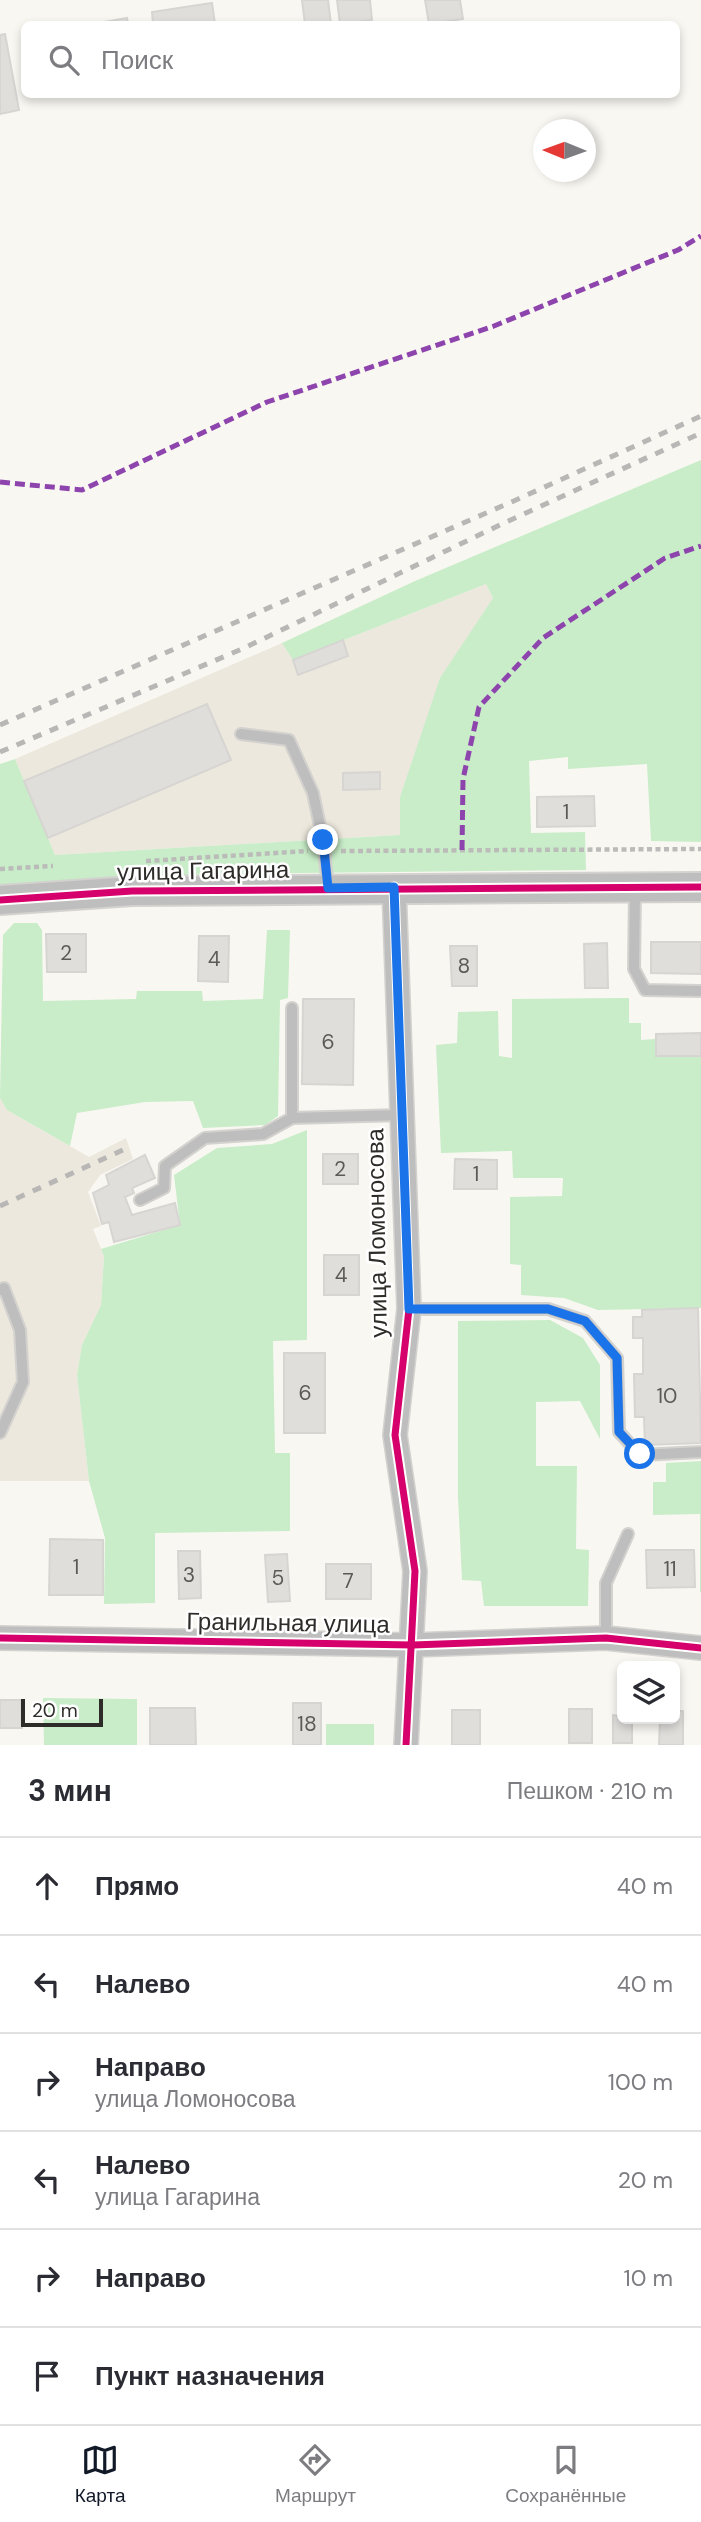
<!DOCTYPE html>
<html lang="ru">
<head>
<meta charset="utf-8">
<style>
  :root { --surface:#fff; --page:#f7f7f7; --text:#2b2b33; --muted:#7c7c81; --line:#e1e1e2; --accent:#111827 }
  body { margin:0; font-family:"DM Sans",sans-serif; background:var(--page); color:var(--text) }
  .controls { position:absolute; right:21px; bottom:21px; display:grid; overflow:hidden; border-radius:10px; box-shadow:0 4px 10px #0003 }
  .controls button { width:63px; height:63px; display:grid; place-items:center; padding:0; border:0; border-bottom:2px solid var(--line); background:var(--surface); color:var(--text); font:35px sans-serif }
  .compass { position:absolute; left:533px; top:119px; width:63px; height:63px; border-radius:50%; background:var(--surface); box-shadow:0 4px 10px #0003; rotate:271deg }
  .scale { position:absolute; left:21px; bottom:18px; width:82px; box-sizing:border-box; padding-left:7px; border:4px solid #2e2c29; border-top:0; font-size:19px; line-height:24px; white-space:nowrap; color:#2e2c29; -webkit-text-stroke:5px #fff; paint-order:stroke }
  .stop { position:absolute; width:21px; height:21px; margin:-16px; border:5px solid #1a73e8; border-radius:50%; background:#fff }
  .stop.end { background:#1a73e8; border-color:#fff; box-shadow:0 2px 7px #0008 }
  .list { margin:0; padding:0; list-style:none }
  h2 { display:flex; justify-content:space-between; align-items:center; height:91px; margin:0; padding:0 28px; font-size:30px }
  h2 small { font-size:23px; font-weight:400; color:var(--muted) }
  .list li { display:grid; grid-template-columns:46px 1fr auto; gap:21px; align-items:center; box-sizing:border-box; height:98px; padding:0 28px; border-top:2px solid var(--line) }
  .list b { display:block; font-size:26px; white-space:nowrap }
  .list p { margin:0; font-size:23px; white-space:nowrap; color:var(--muted) }
  .list em { font-size:23px; font-style:normal; color:var(--muted) }
  .icon { flex:none; width:38px; height:38px; fill:none; stroke:currentColor; stroke-width:2; stroke-linecap:round; stroke-linejoin:round }
  .map { position:relative; flex:none; width:701px; height:1745px; overflow:hidden }
  .search { position:absolute; background:var(--surface); box-shadow:0 4px 10px #0003; left:21px; right:21px; top:21px; height:77px; display:flex; align-items:center; gap:18px; box-sizing:border-box; padding:0 24px; border-radius:10px; color:var(--muted); font-size:26px }
  .sheet { height:679px; background:var(--surface) }
  nav { display:flex; justify-content:space-around; align-items:center; box-sizing:border-box; height:98px; border-top:2px solid var(--line); background:var(--surface); font-size:19px; color:var(--muted) }
  nav a { display:grid; justify-items:center; gap:4px }
  nav .on { color:var(--accent) }
  .map>svg:first-child { display:block }
  .built { fill:#ece8dd }
  .green { fill:#c8edc8 }
  .building { fill:#e0dedb; stroke:#d7d5d2; stroke-width:2 }
  .lines { fill:none; stroke-linecap:round; stroke-linejoin:round }
  .service-casing { stroke:#d4d2cf; stroke-width:14 }
  .minor-casing { stroke:#d4d2cf; stroke-width:26 }
  .tertiary-casing { stroke:#d4d2cf; stroke-width:32 }
  .path { stroke:#bbbbb9; stroke-width:4.5; stroke-dasharray:5 3.5; stroke-linecap:butt }
  .service { stroke:#bebebe; stroke-width:10 }
  .minor { stroke:#bebebe; stroke-width:23 }
  .tertiary { stroke:#bebebe; stroke-width:28 }
  .rail { stroke:#b8b7b6; stroke-width:5; stroke-dasharray:9 9; stroke-linecap:butt }
  .quiet { stroke:#8e44ad; stroke-width:5; stroke-dasharray:10 5; stroke-linecap:butt }
  .cycleway-casing { stroke:#fff; stroke-width:11 }
  .cycleway { stroke:#d6006c; stroke-width:7 }
  .route { stroke:#1a73e8; stroke-width:9 }
  .labels { text-anchor:middle; stroke-width:5; stroke-linejoin:round; paint-order:stroke }
  .number-label { font-size:21px; fill:#5c5a57 }
  .street-label { font-size:24px; fill:#2e2c29; stroke:#fff }
</style>
</head>
<body>
<div class="map">
<svg width="701" height="1745" viewBox="0 0 701 1745">
  <rect width="100%" height="100%" fill="#f9f7f2"/>
  <g class="built">
    <path d="M486,584L493,598L475,626L400,797V835L55,855L15,759L282,643L293,660Z"/>
    <path d="M0,1098L7,1110L89,1157L126,1138L133,1159L100,1175L88,1192L101,1226L93,1229L104,1256L101,1305L82,1345L77,1375L89,1481H0Z"/>
  </g>
  <g class="green">
    <path d="M701,460V842L651,841L647,764L568,769V757L529,761L531,833L585,832L586,870L210,874L0,885V764L15,759L55,855L400,835V797L440,678L493,598L486,584L293,660L282,643L415,581Z"/>
    <path d="M14,923H37L42,930L43,1001L136,999L137,991H202L203,1001L263,999L267,930H290L288,998L280,1000L278,1116L265,1125L203,1128L193,1101L145,1102L77,1113L70,1146L7,1110L0,1098L3,935Z"/>
    <path d="M619,998H629V1023H641V1040L656,1039V1056H701V1308L598,1310L564,1298L521,1295V1265L510,1264V1197L562,1196L563,1178H513L512,1151L441,1153L436,1045L457,1043L458,1012L498,1011L499,1056L512,1058V999Z"/>
    <path d="M307,1130V1340L273,1341L275,1453H290V1531L155,1533V1603L104,1604L105,1538L89,1481L77,1375L82,1345L101,1305L104,1256L101,1249L180,1225L174,1175L217,1148L272,1144Z"/>
    <path d="M550,1320L583,1338L600,1365V1439L580,1401L536,1402V1466H577L576,1549L589,1550L588,1606H484L481,1581L462,1580L458,1497V1321Z"/>
    <path d="M701,1461V1592H700V1514L653,1515V1482H666V1463Z"/>
    <path d="M43,1698L137,1699V1745H44Z"/>
    <rect x="326" y="1724" width="48" height="21"/>
  </g>
  <g class="building">
    <path d="M302,0H328L331,24H305Z"/>
    <path d="M337,0H370L372,20L340,24Z"/>
    <path d="M425,0H460L463,19L429,24Z"/>
    <path d="M212,3L215,24H153L152,12Z"/>
    <path d="M127,18L128,24H93Z"/>
    <path d="M5,34L19,110L0,114V35Z"/>
    <path d="M343,640L348,656L298,675L293,660Z"/>
    <path d="M207,704L231,760L48,838L24,781Z"/>
    <path d="M380,772V789L343,790V773Z"/>
    <path d="M594,796L595,826L537,827V797Z"/>
    <path d="M46,934H86V972H47Z"/>
    <path d="M199,936H229L228,982L198,981Z"/>
    <path d="M651,942H701V974L651,973Z"/>
    <path d="M607,943L608,988H585L584,944Z"/>
    <path d="M450,946H477V986H452Z"/>
    <path d="M303,999H354L353,1085L302,1084Z"/>
    <path d="M701,1033V1056H656V1034Z"/>
    <rect x="323" y="1154" width="35" height="30"/>
    <path d="M145,1155L155,1178L132,1188L134,1193L125,1197L132,1215L175,1203L180,1225L114,1242L109,1222L102,1224L93,1193L109,1185L106,1175Z"/>
    <path d="M455,1159L497,1160V1189H454Z"/>
    <rect x="324" y="1255" width="35" height="40"/>
    <path d="M698,1308L701,1443L645,1445L644,1417H635L634,1374H643V1338H633V1317H642V1310Z"/>
    <rect x="284" y="1353" width="41" height="80"/>
    <path d="M50,1539L103,1540V1595H49Z"/>
    <path d="M646,1550H694L695,1587L647,1588Z"/>
    <path d="M178,1551H200L201,1598L179,1599Z"/>
    <path d="M287,1554L290,1601L268,1602L265,1555Z"/>
    <rect x="326" y="1564" width="45" height="35"/>
    <path d="M0,1700H21L22,1728H0Z"/>
    <rect x="293" y="1703" width="28" height="42"/>
    <path d="M150,1708H195L196,1745H150Z"/>
    <rect x="569" y="1709" width="23" height="34"/>
    <rect x="452" y="1710" width="28" height="35"/>
    <path d="M675,1711H683V1745H659L660,1719H675Z"/>
    <path d="M613,1715L632,1719V1743H613Z"/>
  </g>
  <g class="lines">
    <defs>
      <g id="service">
        <path d="M241,734L289,740L313,793L323,840L328,888"/>
        <path d="M635,890L634,969L645,990L701,991"/>
        <path d="M292,1118V1008"/>
        <path d="M140,1200L164,1188L165,1166L205,1138L263,1134L292,1118L402,1115"/>
        <path d="M0,1290L4,1288L20,1330L23,1382L0,1433"/>
        <path d="M409,1309H548L585,1321L617,1358L619,1432L640,1455L701,1452"/>
        <path d="M606,1638V1583L628,1534"/>
      </g>
      <g id="minor">
        <path d="M394,887L409,1309L395,1435L415,1571L406,1745"/>
        <path d="M0,1638L413,1645L606,1638L701,1648"/>
      </g>
      <path id="tertiary" d="M0,900L132,891L701,887"/>
    </defs>
    <use href="#service" class="service-casing"/>
    <use href="#minor" class="minor-casing"/>
    <use href="#tertiary" class="tertiary-casing"/>
    <g class="path">
      <path d="M341,851L701,849"/>
      <path d="M146,861L308,851"/>
      <path d="M0,869L53,866"/>
    </g>
    <use href="#service" class="service"/>
    <use href="#minor" class="minor"/>
    <use href="#tertiary" class="tertiary"/>
    <g class="rail">
      <path d="M0,725L516,500L701,416"/>
      <path d="M0,752L242,649L504,523L701,433"/>
      <path d="M0,1206L123,1150"/>
    </g>
    <g class="quiet">
      <path d="M0,482L82,490L267,402L494,326L678,250L701,236"/>
      <path d="M462,850L463,779L479,707L543,638L665,558L701,546"/>
    </g>
    <defs>
      <g id="cycleway">
        <path d="M394,887L409,1309L395,1435L415,1571L406,1745"/>
        <path d="M0,900L132,891L701,887"/>
        <path d="M0,1638L413,1645L606,1638L701,1648"/>
      </g>
    </defs>
    <use href="#cycleway" class="cycleway-casing"/>
    <use href="#cycleway" class="cycleway"/>
  </g>
  <g class="lines">
    <path class="route" d="M323,840L328,888L394,887L409,1309H548L585,1321L617,1358L619,1432L640,1454"/>
  </g>
  <g class="labels">
    <g class="number-label">
      <text x="566" y="819">1</text>
      <text x="66" y="960">2</text>
      <text x="214" y="966">4</text>
      <text x="464" y="973">8</text>
      <text x="328" y="1049">6</text>
      <text x="340" y="1176">2</text>
      <text x="476" y="1181">1</text>
      <text x="341" y="1282">4</text>
      <text x="305" y="1400">6</text>
      <text x="667" y="1403">10</text>
      <text x="76" y="1574">1</text>
      <text x="670" y="1576">11</text>
      <text x="189" y="1582">3</text>
      <text x="278" y="1585">5</text>
      <text x="348" y="1588">7</text>
      <text x="307" y="1731">18</text>
    </g>
    <g class="street-label">
      <text transform="translate(203 871) rotate(-1)" y="8">улица Гагарина</text>
      <text transform="translate(377 1233) rotate(-91)" y="8">улица Ломоносова</text>
      <text transform="translate(288 1623) rotate(1)" y="8">Гранильная улица</text>
    </g>
  </g>
</svg>
<div class="controls">
<button><svg class="icon" aria-label="layers" viewBox="0 0 24 24"><path d="M12 4l9 5-9 5-9-5zM3 14l9 5 9-5"/></svg></button>
</div>
<svg class="compass" viewBox="-18 -18 36 36"><path d="M0-13l5 13h-10z" fill="#e53935"/><path d="M0 13l5-13h-10z" fill="#7c7c81"/></svg>
<div class="scale">20 m</div>
<div class="stop" style="left:640px;top:1454px"></div>
<div class="stop end" style="left:323px;top:840px"></div>
<div class="search"><svg class="icon" aria-label="search" viewBox="0 0 24 24"><circle cx="10" cy="10" r="6"/><path d="M15 15l6 6"/></svg>Поиск</div>
</div>
<section class="sheet">
<h2>3 мин<small>Пешком · 210 m</small></h2>
<ul class="list">
<li><svg class="icon" aria-label="ahead" viewBox="0 0 24 24"><path d="M12 20V5M6 11l6-6 6 6"/></svg><div><b>Прямо</b></div><em>40 m</em></li>
<li><svg class="icon" aria-label="left" viewBox="0 0 24 24"><path d="M17 20v-9H6M10 6l-5 5 5 5"/></svg><div><b>Налево</b></div><em>40 m</em></li>
<li><svg class="icon" aria-label="right" viewBox="0 0 24 24"><path d="M7 20v-9h11M14 6l5 5-5 5"/></svg><div><b>Направо</b><p>улица Ломоносова</p></div><em>100 m</em></li>
<li><svg class="icon" aria-label="left" viewBox="0 0 24 24"><path d="M17 20v-9H6M10 6l-5 5 5 5"/></svg><div><b>Налево</b><p>улица Гагарина</p></div><em>20 m</em></li>
<li><svg class="icon" aria-label="right" viewBox="0 0 24 24"><path d="M7 20v-9h11M14 6l5 5-5 5"/></svg><div><b>Направо</b></div><em>10 m</em></li>
<li><svg class="icon" aria-label="arrive" viewBox="0 0 24 24"><path d="M6 21V4h12l-3 4 3 4H6"/></svg><div><b>Пункт назначения</b></div></li>
</ul>
</section>
<nav>
<a class="on"><svg class="icon" aria-label="map" viewBox="0 0 24 24"><path d="M3 6l6-2 6 2 6-2v14l-6 2-6-2-6 2zM9 4v14M15 6v14"/></svg>Карта</a>
<a><svg class="icon" aria-label="directions" viewBox="0 0 24 24"><path d="M12 3l9 9-9 9-9-9zM9 14v-3h6M13 9l2 2-2 2"/></svg>Маршрут</a>
<a><svg class="icon" aria-label="saved" viewBox="0 0 24 24"><path d="M7 4h10v16l-5-4-5 4z"/></svg>Сохранённые</a>
</nav>
</body>
</html>
